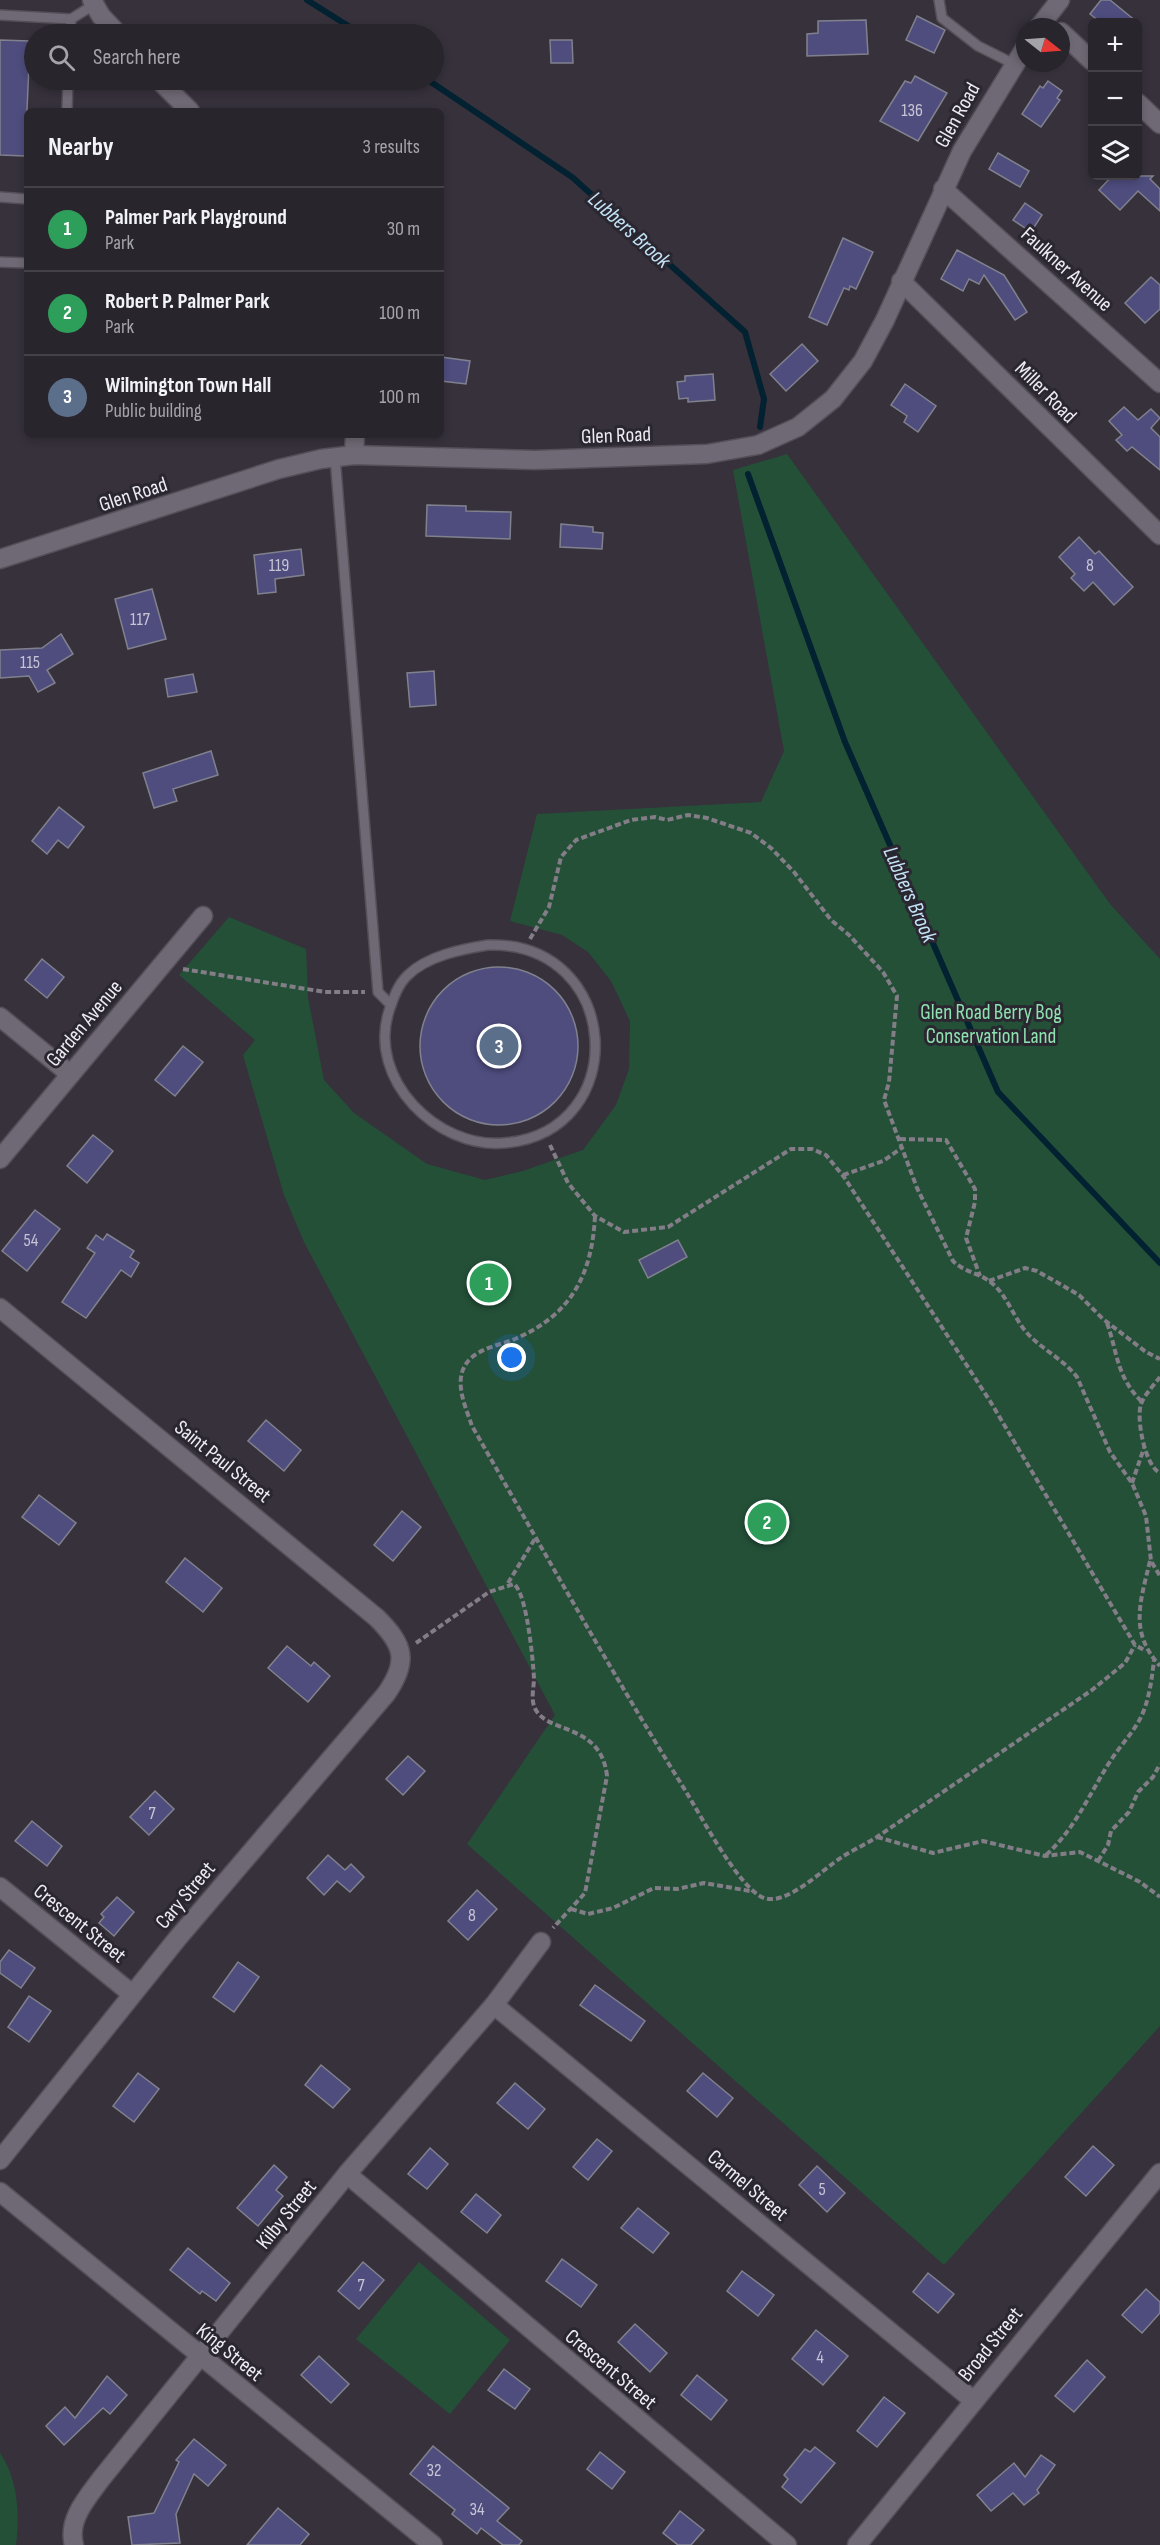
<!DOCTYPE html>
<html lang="en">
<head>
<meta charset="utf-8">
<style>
  :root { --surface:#28252c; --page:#302d34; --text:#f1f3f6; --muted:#a5a5a9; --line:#444248; --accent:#d93025 }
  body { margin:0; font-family:"Sofia Sans Condensed",sans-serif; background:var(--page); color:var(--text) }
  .controls { position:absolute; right:18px; top:18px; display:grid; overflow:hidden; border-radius:9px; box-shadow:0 3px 9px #0003 }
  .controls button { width:54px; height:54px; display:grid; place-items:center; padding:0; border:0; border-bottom:2px solid var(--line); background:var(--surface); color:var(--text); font:30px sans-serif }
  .compass { position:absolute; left:1016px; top:18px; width:54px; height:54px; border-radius:50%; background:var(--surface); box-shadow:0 3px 9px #0003; rotate:107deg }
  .you { position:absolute; left:512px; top:1358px; width:21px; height:21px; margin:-15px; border:4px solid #fff; border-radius:50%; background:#1a73e8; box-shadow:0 0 0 9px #1a73e833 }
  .badge { display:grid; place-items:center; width:39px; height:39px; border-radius:50%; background:var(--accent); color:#fff; font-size:20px; font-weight:700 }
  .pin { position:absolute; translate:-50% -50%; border:3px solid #fff; box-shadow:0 2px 6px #0006 }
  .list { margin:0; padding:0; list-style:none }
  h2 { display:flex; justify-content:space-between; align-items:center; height:78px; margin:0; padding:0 24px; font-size:26px }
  h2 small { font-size:20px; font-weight:400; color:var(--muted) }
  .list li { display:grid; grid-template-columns:39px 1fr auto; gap:18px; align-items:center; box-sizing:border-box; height:84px; padding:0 24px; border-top:2px solid var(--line) }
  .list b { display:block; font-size:22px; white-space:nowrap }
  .list p { margin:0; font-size:20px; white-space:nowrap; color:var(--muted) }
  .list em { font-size:20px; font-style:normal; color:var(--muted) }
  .icon { flex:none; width:33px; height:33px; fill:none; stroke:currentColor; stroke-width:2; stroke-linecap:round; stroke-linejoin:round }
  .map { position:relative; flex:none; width:1160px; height:2545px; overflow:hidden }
  .search { position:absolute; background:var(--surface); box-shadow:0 3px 9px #0003; left:24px; top:24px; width:420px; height:66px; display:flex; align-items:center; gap:15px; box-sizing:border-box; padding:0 21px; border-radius:33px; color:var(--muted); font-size:22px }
  .panel { position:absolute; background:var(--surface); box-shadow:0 3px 9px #0003; left:24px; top:108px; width:420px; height:330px; border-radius:9px }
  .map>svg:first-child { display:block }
  .green { fill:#245038 }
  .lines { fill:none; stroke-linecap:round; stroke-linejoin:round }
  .stream { stroke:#022131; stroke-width:6 }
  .building { fill:#4f4d7e; stroke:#81818e; stroke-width:1.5 }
  .service-casing { stroke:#544f58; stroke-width:12 }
  .minor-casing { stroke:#544f58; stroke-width:21 }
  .tertiary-casing { stroke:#544f58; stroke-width:21 }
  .path { stroke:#827d86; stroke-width:4; stroke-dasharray:6 3; stroke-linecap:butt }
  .service { stroke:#6f6975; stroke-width:9 }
  .minor { stroke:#6f6975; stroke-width:18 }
  .tertiary { stroke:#6f6975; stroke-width:18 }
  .labels { text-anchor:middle; stroke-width:6; stroke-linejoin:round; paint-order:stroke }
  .number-label { font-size:18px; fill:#c7c4d5 }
  .street-label { font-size:21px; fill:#efebf2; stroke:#2b2731 }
  .park-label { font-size:21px; fill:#8de2b0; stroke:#2b2731 }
  .water-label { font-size:22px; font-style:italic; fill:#c4e4f7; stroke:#2b2731 }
</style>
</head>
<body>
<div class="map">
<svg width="1160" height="2545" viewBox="0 0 1160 2545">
  <rect width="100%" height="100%" fill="#36313b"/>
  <g class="green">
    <path d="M787,454L1110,904L1160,959V2026L944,2265L467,1844L555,1715L304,1242L284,1195L243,1055L255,1040L179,975L229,917L306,949L308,998L324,1080L354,1113L427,1164L485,1180L523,1171L583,1150L616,1105L629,1069L630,1021L611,981L588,952L562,935L510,921L537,814L761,802L784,751L733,470Z"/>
    <path d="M419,2262L510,2340L450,2414L356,2339Z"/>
    <path d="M0,2453C18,2479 20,2515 16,2545H0Z"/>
  </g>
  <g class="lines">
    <g class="stream">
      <path d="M307,0L361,34"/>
      <path d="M428,80L572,177L745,332L764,399L760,427"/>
      <path d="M748,474L845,742L998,1092L1160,1263"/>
    </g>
  </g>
  <g class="building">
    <path d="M1101,0H1110L1137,22H1100L1090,14Z"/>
    <path d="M917,16L945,30L934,53L906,40Z"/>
    <path d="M866,20L868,54L807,56V34L818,33V21Z"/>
    <path d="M0,40L30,41L25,156L0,155Z"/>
    <path d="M550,40H572L573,63H551Z"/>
    <path d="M915,76L947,93L918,141L880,121L905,81L911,83Z"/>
    <path d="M1048,81L1062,91L1057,98L1060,100L1041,127L1022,114L1040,86L1043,88Z"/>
    <path d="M998,153L1029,171L1020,187L989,169Z"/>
    <path d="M1112,176H1153L1150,179L1160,189V211L1138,191L1120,210L1099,190Z"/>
    <path d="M1025,203L1042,215L1031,232L1013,220Z"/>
    <path d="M843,238L873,252L856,289L850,286L849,290L844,288L827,325L809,317Z"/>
    <path d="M957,250L1004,275L1027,312L1015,320L984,275L979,284L969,279L963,291L941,279Z"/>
    <path d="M1151,277L1160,285V309L1145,323L1125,303Z"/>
    <path d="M802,344L818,361L786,391L770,374Z"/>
    <path d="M441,357L470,361L466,384L441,381Z"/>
    <path d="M713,374L715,400L688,402V398L679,399L677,382L685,381V376Z"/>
    <path d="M905,384L936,406L918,432L904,422L907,416L891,405Z"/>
    <path d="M1124,407L1138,420L1151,409L1160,418L1151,428L1160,437V470L1132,447L1127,451L1116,440L1122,435L1109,421Z"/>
    <path d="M427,505L466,506V511L511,512L510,539L426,536Z"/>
    <path d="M561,524L593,527V532L603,533L602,549L560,547Z"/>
    <path d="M1079,537L1095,554L1099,551L1133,587L1114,605L1093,582L1084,591L1071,578L1075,574L1059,557Z"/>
    <path d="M301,549L304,575L275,579L276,592L258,594L254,555Z"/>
    <path d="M152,589L166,639L128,649L115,599Z"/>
    <path d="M61,634L73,654L47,670L55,683L38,692L29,676L0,678V650L42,648Z"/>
    <path d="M434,671L436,705L410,707L407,673Z"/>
    <path d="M193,674L197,692L168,697L165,679Z"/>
    <path d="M211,751L218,775L173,789L177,801L154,808L143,773Z"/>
    <path d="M59,807L84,827L68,848L58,840L47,854L32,841Z"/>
    <path d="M42,959L64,977L47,998L25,980Z"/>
    <circle cx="499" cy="1046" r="79"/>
    <path d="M183,1046L203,1062L175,1096L155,1080Z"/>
    <path d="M93,1135L113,1151L87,1183L67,1166Z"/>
    <path d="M35,1210L60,1229L27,1271L2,1251Z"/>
    <path d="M107,1234L134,1251L130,1257L139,1263L131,1277L121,1270L86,1318L62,1302L95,1253L87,1248L96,1235L103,1240Z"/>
    <path d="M678,1240L687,1257L648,1278L639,1260Z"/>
    <path d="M266,1420L301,1450L284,1471L248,1441Z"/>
    <path d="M39,1495L76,1523L59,1545L22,1517Z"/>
    <path d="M402,1511L421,1527L393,1561L374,1545Z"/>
    <path d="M185,1558L222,1588L203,1612L166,1582Z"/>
    <path d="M287,1646L311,1666L314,1662L330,1676L308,1702L268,1668Z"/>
    <path d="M408,1756L425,1771L403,1795L386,1779Z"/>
    <path d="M155,1791L174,1809L149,1835L130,1817Z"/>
    <path d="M32,1821L62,1846L47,1866L15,1841Z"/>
    <path d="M328,1855L345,1870L351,1864L364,1877L350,1892L337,1881L324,1895L307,1878Z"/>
    <path d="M477,1890L497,1909L468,1940L448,1921Z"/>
    <path d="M117,1897L134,1912L114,1936L99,1923L104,1917L101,1914Z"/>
    <path d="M9,1950L35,1968L21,1988L0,1973V1962Z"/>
    <path d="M238,1962L259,1977L234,2012L213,1997Z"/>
    <path d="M595,1985L645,2021L631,2041L580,2005Z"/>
    <path d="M29,1996L51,2011L29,2042L8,2027Z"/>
    <path d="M321,2065L350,2089L333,2108L305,2085Z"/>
    <path d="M138,2073L159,2089L134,2122L113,2106Z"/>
    <path d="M703,2073L733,2098L717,2117L687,2091Z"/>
    <path d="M515,2083L545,2109L528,2129L497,2103Z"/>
    <path d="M597,2139L612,2151L588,2180L573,2167Z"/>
    <path d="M1093,2146L1114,2165L1086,2196L1065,2177Z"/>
    <path d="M430,2148L448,2164L427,2189L408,2174Z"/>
    <path d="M274,2165L287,2177L276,2190L283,2196L258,2226L237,2208Z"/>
    <path d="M817,2166L845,2193L827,2212L799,2185Z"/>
    <path d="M476,2194L501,2215L487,2233L461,2212Z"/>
    <path d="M638,2208L669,2233L653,2253L621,2228Z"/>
    <path d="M188,2248L230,2283L216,2301L202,2291L200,2294L170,2270Z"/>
    <path d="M562,2259L597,2285L581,2307L546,2281Z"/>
    <path d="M363,2262L384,2280L359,2309L338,2291Z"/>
    <path d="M742,2271L774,2295L758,2316L727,2291Z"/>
    <path d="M928,2273L954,2294L938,2313L913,2292Z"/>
    <path d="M1146,2289L1160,2302V2313L1142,2333L1122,2315Z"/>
    <path d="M635,2324L667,2353L650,2372L618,2342Z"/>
    <path d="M816,2330L848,2356L823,2385L792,2359Z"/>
    <path d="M319,2356L349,2384L331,2403L301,2375Z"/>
    <path d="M1087,2360L1105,2377L1074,2412L1055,2396Z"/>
    <path d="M504,2369L530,2389L515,2409L488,2390Z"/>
    <path d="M697,2375L727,2400L711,2420L681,2395Z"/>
    <path d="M107,2376L127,2395L110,2414L103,2408L64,2445L46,2426L65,2407L75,2418Z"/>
    <path d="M884,2397L905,2413L877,2447L857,2431Z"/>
    <path d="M194,2439L226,2465L208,2486L194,2474L176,2514L180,2543L132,2545L128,2517L154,2513L179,2462L176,2460Z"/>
    <path d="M433,2446L509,2508L497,2521L522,2541L519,2545H503L481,2528L477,2534L452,2514L455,2510L410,2474Z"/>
    <path d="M815,2447L835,2463L801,2503L782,2487L788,2479L784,2475L805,2449L810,2452Z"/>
    <path d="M600,2452L625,2472L612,2489L587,2469Z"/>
    <path d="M1041,2455L1055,2465L1037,2490L1039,2493L1024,2505L1013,2493L991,2511L977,2495L1014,2463L1025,2477Z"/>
    <path d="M278,2508L309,2534L300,2545H247Z"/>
    <path d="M680,2511L704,2530L691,2545H678L663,2533Z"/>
  </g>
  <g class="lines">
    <defs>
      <g id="service">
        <path d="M939,0L942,18L978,46L1014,64"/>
        <path d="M0,15L71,19L95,4"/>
        <path d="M70,34L71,19"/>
        <path d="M67,111L68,80"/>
        <path d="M0,197L27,199"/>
        <path d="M0,262L27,263"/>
        <path d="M335,457L378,992L391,1005"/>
        <path d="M488,945C623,941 633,1133 504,1143C437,1149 367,1079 389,1011C393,999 398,984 408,975C427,956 462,949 488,945Z"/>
      </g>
      <g id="minor">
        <path d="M92,0L101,16L118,34"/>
        <path d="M1061,32L1092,61"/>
        <path d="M159,80L190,111"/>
        <path d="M1138,103L1160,124"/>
        <path d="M943,189L1160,383"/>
        <path d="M901,281L1160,535"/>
        <path d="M354,455L355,435"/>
        <path d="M0,1017L70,1074"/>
        <path d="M0,1159L203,916"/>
        <path d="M0,1308L377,1618C404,1645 409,1661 386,1694L177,1939L0,2160"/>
        <path d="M0,1887L132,1994"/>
        <path d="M494,2005L974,2401"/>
        <path d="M347,2174L787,2545"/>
        <path d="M0,2192L433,2545"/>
        <path d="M74,2545C67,2520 87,2498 101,2479L347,2174L494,2005L541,1942"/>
        <path d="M857,2545L1160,2173"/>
      </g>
      <g id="tertiary">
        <path d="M1039,27L1060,0"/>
        <path d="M0,559L279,469L321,459L354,455L535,460L707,454L758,445L798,427L833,399L863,361L885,320L962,151L1025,48"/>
      </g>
    </defs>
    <use href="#service" class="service-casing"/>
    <use href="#minor" class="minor-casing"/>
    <use href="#tertiary" class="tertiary-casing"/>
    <g class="path">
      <path d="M530,939L549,907L561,857L576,840L631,820L655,817L667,820L688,815L707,818L751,833L771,848L794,872L831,920L849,935L883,972L897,996L889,1082L884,1100L917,1188L953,1261C965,1273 981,1273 993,1284C1008,1297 1014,1319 1028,1334C1043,1350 1063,1359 1077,1377L1110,1452L1132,1483L1146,1516L1151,1561L1160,1576"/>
      <path d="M183,969L325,992H365"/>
      <path d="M900,1139L946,1140L975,1189V1202L966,1238L980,1276"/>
      <path d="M550,1145L568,1183L595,1216L624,1232L668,1227L791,1149H812L826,1155L844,1177L990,1401L1135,1645L1146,1651"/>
      <path d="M843,1175L883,1161L903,1147"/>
      <path d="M595,1216C592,1275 571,1315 515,1339C500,1345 480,1348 469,1360C452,1379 465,1405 472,1426C542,1548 610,1670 685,1790C700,1814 739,1889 764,1898C787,1906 823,1869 842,1857C853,1850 866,1844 877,1837L1092,1690L1125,1663L1135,1645"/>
      <path d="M989,1281L1025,1268L1037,1271L1079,1295L1103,1319L1146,1352L1160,1359"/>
      <path d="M1107,1323C1118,1354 1116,1376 1142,1402"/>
      <path d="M1160,1377C1154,1385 1145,1394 1141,1404C1136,1419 1145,1466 1160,1473"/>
      <path d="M1132,1483L1144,1448"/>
      <path d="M1150,1561C1140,1603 1129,1632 1160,1666"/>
      <path d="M508,1583L536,1537"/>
      <path d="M416,1643L489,1592L514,1584C527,1594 533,1660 534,1678C534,1687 531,1697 534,1706C544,1735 601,1721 607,1776L585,1893L553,1928"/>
      <path d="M877,1837L933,1853L983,1841L1045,1856L1080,1852L1140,1882L1160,1897"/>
      <path d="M1046,1855C1076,1828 1089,1794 1111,1760C1122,1743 1137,1729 1144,1710C1150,1694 1152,1677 1154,1660"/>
      <path d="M1098,1861L1108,1845L1111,1831L1129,1812L1138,1792L1153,1777L1160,1764"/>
      <path d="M571,1909L588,1914L613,1908L654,1888L677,1889L704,1883L750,1891"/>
    </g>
    <use href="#service" class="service"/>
    <use href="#minor" class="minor"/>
    <use href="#tertiary" class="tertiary"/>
  </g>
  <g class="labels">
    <g class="number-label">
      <text x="912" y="116">136</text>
      <text x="279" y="571">119</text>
      <text x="1090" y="571">8</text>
      <text x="140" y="625">117</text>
      <text x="30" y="668">115</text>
      <text x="31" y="1246">54</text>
      <text x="152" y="1819">7</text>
      <text x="472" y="1921">8</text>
      <text x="822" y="2195">5</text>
      <text x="361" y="2291">7</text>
      <text x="820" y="2363">4</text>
      <text x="434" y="2476">32</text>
      <text x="477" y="2515">34</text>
    </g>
    <g class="street-label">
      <text transform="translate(957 115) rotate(-61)" y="7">Glen Road</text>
      <text transform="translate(1067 269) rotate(42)" y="7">Faulkner Avenue</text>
      <text transform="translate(1046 392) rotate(45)" y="7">Miller Road</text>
      <text transform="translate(616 435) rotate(-2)" y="7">Glen Road</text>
      <text transform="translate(133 494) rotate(-18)" y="7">Glen Road</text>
      <text transform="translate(84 1023) rotate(-50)" y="7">Garden Avenue</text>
      <text transform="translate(223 1461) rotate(39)" y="7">Saint Paul Street</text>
      <text transform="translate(185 1895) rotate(-50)" y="7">Cary Street</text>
      <text transform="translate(80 1923) rotate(39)" y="7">Crescent Street</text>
      <text transform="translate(748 2185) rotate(40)" y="7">Carmel Street</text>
      <text transform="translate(286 2214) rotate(-51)" y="7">Kilby Street</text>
      <text transform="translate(990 2344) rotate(-51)" y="7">Broad Street</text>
      <text transform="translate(230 2352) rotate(39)" y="7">King Street</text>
      <text transform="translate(611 2369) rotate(40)" y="7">Crescent Street</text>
    </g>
    <g class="park-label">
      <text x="991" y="1019">Glen Road Berry Bog<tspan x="991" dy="24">Conservation Land</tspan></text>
    </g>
    <g class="water-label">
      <text transform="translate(630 229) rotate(42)" y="8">Lubbers Brook</text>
      <text transform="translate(911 894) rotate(66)" y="8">Lubbers Brook</text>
    </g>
  </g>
</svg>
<div class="controls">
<button>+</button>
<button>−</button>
<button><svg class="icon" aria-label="layers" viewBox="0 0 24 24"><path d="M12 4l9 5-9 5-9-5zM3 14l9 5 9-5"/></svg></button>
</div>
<svg class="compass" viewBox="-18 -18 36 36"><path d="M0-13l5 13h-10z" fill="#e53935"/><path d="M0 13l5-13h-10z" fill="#a5a5a9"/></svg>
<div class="you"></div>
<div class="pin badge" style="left:489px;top:1283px;background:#2e9e5b">1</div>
<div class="pin badge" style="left:767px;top:1522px;background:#2e9e5b">2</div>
<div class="pin badge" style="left:499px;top:1046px;background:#5c6f8a">3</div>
<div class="search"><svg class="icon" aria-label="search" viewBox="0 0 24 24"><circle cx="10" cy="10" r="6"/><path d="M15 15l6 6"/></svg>Search here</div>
<section class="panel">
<h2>Nearby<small>3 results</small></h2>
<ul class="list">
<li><span class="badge" style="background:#2e9e5b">1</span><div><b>Palmer Park Playground</b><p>Park</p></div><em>30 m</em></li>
<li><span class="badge" style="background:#2e9e5b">2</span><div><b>Robert P. Palmer Park</b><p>Park</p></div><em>100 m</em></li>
<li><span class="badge" style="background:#5c6f8a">3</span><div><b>Wilmington Town Hall</b><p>Public building</p></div><em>100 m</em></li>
</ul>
</section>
</div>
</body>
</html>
